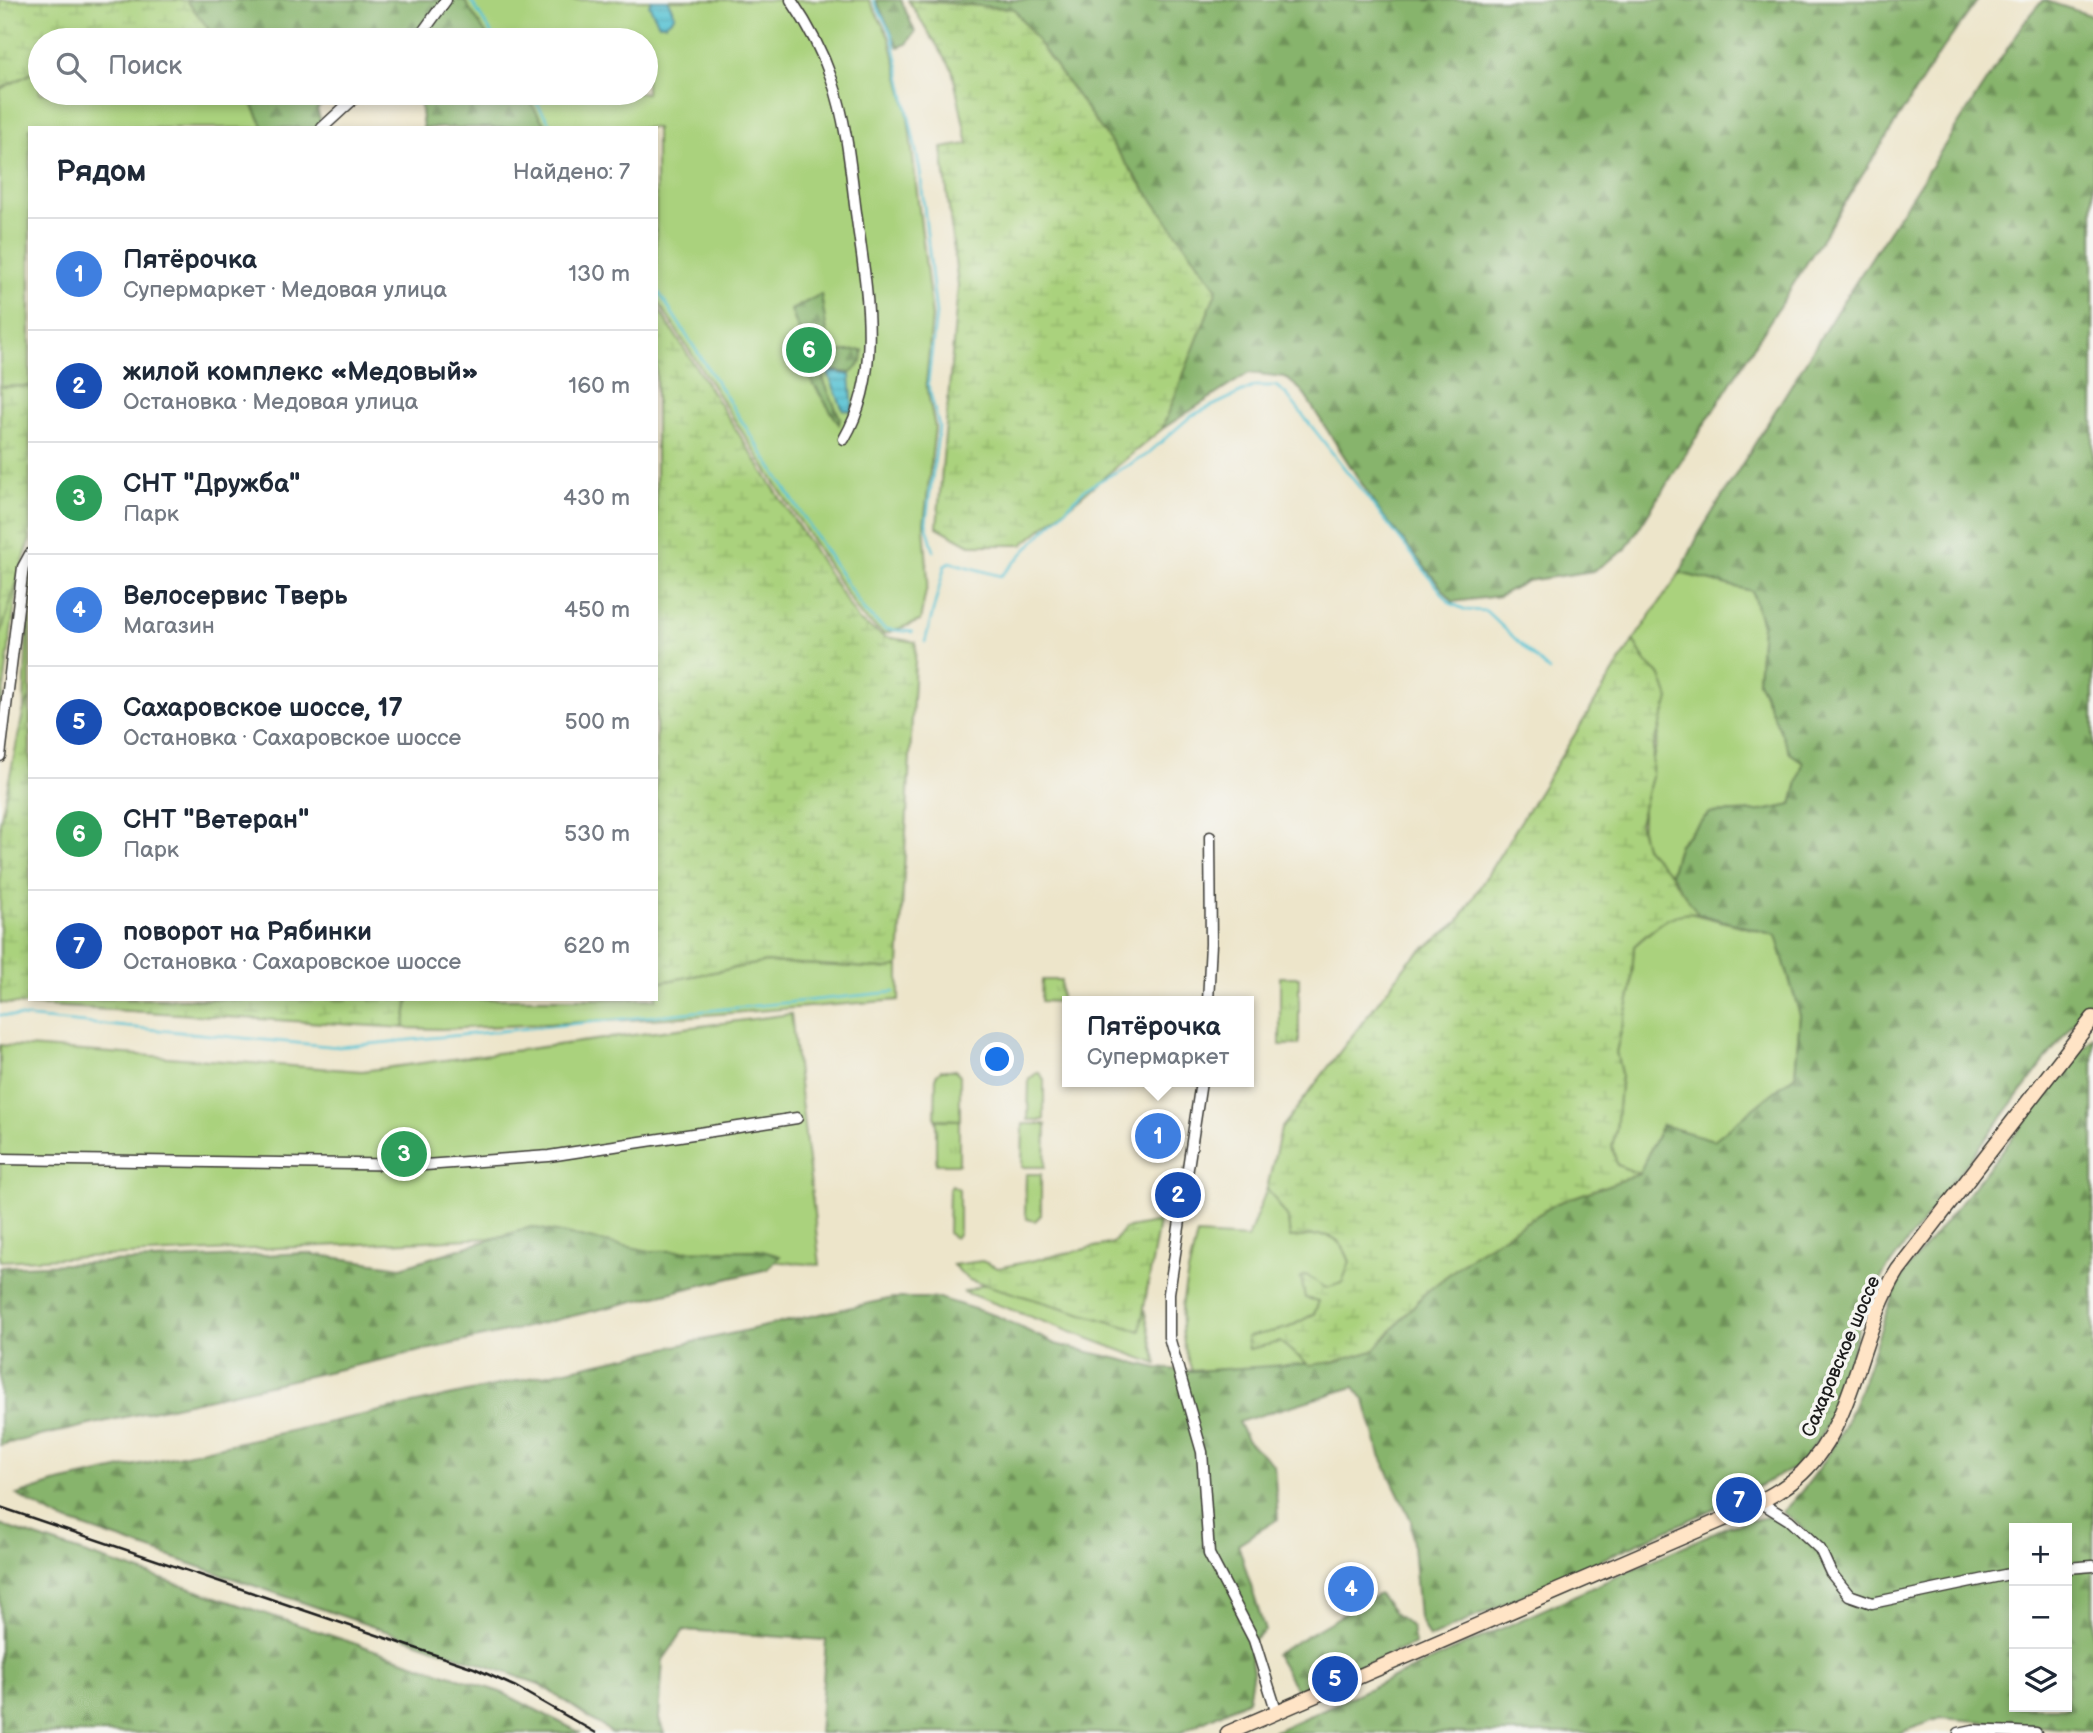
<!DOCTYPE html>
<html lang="ru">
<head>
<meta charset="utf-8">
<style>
  :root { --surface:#fff; --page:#f2f2f3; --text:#1f2937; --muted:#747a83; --line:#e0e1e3; --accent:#d1495b }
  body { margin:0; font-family:"Balsamiq Sans",sans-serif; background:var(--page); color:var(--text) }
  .controls { position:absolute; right:21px; bottom:21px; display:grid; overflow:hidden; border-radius:0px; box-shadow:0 4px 10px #0003 }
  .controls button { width:63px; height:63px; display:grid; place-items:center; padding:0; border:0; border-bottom:2px solid var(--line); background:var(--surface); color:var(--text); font:35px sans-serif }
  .you { position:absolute; left:998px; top:1060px; width:24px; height:24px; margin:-18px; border:5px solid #fff; border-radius:50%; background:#1a73e8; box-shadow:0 0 0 10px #1a73e833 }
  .badge { display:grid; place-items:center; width:46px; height:46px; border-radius:50%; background:var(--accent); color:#fff; font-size:23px; font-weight:700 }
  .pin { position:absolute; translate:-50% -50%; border:4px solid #fff; box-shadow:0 2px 7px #0006 }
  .popup { position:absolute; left:1062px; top:996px; width:192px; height:91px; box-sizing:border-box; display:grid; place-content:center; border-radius:0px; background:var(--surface); filter:drop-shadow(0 2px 5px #0005); font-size:23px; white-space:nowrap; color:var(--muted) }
  .popup b { font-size:26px; color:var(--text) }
  .popup::after { content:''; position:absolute; left:50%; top:100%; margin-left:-14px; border:14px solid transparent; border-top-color:var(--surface) }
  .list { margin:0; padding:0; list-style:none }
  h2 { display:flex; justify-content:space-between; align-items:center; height:91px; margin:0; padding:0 28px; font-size:30px }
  h2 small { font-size:23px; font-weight:400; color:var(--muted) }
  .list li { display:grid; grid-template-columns:46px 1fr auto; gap:21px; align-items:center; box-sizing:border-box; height:112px; padding:0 28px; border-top:2px solid var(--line) }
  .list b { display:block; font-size:26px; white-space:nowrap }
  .list p { margin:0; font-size:23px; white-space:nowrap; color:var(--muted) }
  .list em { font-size:23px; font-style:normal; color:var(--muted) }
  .icon { flex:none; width:38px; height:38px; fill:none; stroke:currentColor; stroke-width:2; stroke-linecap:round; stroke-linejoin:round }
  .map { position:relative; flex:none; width:2093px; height:1733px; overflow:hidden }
  .search { position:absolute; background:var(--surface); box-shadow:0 4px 10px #0003; left:28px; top:28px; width:630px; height:77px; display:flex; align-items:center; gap:18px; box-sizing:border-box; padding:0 24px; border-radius:38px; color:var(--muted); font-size:26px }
  .panel { position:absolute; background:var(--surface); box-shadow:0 4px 10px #0003; left:28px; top:126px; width:630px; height:875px; border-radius:0px }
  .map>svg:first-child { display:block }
  .green { fill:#aad27d; stroke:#63774c; stroke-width:2 }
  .forest { fill:url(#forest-firs); stroke:#526844; stroke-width:2; fill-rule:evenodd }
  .wetland { fill:url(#wetland-marsh); stroke:#63774c; stroke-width:2 }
  .park { fill:url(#park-tufts); stroke:#63774c; stroke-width:2 }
  .water { fill:url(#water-rules); stroke:#3a6f78; stroke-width:2 }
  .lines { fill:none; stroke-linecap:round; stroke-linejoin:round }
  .stream { stroke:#57c2d3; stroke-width:2.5 }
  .minor-casing { stroke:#3b3a36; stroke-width:13 }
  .secondary-casing { stroke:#3b3a36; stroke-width:17 }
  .minor { stroke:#fff; stroke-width:10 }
  .secondary { stroke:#ffe4c6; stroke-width:14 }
  .rail { stroke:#1c1c1c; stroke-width:2.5 }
  .labels { text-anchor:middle; stroke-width:7; stroke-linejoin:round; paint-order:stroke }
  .street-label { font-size:19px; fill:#1c1c1c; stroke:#f6f6f2 }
</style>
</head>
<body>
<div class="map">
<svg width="2093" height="1733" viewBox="0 0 2093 1733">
  <defs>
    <pattern id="forest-firs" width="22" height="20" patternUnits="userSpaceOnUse" patternTransform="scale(1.75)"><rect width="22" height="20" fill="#87b46c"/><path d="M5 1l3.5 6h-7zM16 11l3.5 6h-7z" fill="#6e9258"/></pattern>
    <pattern id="wetland-marsh" width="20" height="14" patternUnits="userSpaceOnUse" patternTransform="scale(1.75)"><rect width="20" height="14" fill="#aad27d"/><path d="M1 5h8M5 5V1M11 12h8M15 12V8" fill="none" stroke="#92b46b"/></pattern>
    <pattern id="park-tufts" width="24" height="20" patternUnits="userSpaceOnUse" patternTransform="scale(1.75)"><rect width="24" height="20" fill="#aad27d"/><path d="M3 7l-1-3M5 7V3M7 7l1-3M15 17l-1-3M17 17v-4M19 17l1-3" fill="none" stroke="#92b46b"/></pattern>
    <pattern id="water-rules" width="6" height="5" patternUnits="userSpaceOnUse" patternTransform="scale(1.75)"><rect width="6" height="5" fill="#57c2d3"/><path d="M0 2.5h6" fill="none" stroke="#4ba6b5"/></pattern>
  </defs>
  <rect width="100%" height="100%" fill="#f6f6f2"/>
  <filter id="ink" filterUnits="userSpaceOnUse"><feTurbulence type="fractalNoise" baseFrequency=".0143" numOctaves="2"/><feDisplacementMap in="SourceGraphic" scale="14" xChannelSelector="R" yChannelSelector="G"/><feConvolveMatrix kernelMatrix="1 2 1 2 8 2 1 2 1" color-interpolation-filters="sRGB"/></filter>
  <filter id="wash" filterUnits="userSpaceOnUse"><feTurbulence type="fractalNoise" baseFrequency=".00686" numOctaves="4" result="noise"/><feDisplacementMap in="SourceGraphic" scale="28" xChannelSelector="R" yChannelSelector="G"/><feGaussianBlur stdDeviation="1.57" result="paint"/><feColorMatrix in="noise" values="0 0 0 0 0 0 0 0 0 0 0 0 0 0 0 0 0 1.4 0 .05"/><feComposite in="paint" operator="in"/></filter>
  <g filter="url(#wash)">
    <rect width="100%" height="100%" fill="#ede5ca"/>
    <g class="green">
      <path d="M463,0H869L889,36L907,109L932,317L926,384L935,427L924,524L928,581L920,621L884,634L861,616L656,299V128H545L523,93H646V40H489Z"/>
      <path d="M40,69V93H247L264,128H30V386L0,387V89Z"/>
      <path d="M30,570V698L24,709L29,571Z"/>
      <path d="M19,572L1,710H0V636Z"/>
      <path d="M1680,573L1752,591L1762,625L1758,681L1803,762L1792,805L1762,811L1709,813L1679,844L1670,874C1662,866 1650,856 1645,846C1633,822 1656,752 1661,725C1664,710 1661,691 1661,676L1646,663L1633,641Z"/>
      <path d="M1685,912L1776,935L1800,1015L1795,1075L1714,1141L1662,1125L1639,1174L1617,1165L1612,1146L1616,1130L1621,1074L1616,1052L1631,991L1634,946L1669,916Z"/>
      <path d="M766,962L888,969L899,966V1000L667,1018L442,1029L404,1028L409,999H656V983Z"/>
      <path d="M791,1014L820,1265L604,1249L532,1236L0,1261V1045L362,1071Z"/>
      <path d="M941,1070H955L960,1075V1120L935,1119L936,1075Z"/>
      <path d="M1038,1072L1044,1079V1120H1028L1029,1079Z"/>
      <path d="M1023,1124H1046L1045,1167H1022Z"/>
      <path d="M1026,1174H1041V1215L1035,1221L1027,1219L1025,1214Z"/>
      <path d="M952,1185L959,1189V1233L955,1238L948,1233L949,1189Z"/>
      <path d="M1267,1188L1288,1218L1290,1238C1324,1235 1336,1227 1350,1262L1342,1283L1326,1289L1306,1276L1316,1299L1320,1301L1315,1314L1288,1328L1247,1338L1249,1349L1280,1341L1309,1365L1192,1371C1172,1319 1185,1287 1197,1235L1248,1238Z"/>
      <path d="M1131,1253L1157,1364L964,1292L1015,1273Z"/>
    </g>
    <g class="forest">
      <path d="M186,0H464L490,40H216Z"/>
      <path d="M876,0H901L915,32L907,44L898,47Z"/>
      <path d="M917,0H1978L1939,54L1625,550L1593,571L1527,581L1499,596L1453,602L1380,512L1302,391L1285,377L1249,373L1162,429L1217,289L1014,9Z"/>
      <path d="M2043,0L2093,16V997L1884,1273L1862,1315L1837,1407L1819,1439L1798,1466L1720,1506L1429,1638L1419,1618L1411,1520L1380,1455L1365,1401L1354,1387L1238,1422L1247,1440L1274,1465L1278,1519L1238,1544L1265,1631L1248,1645L1253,1671L1248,1700L1180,1733H819L826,1640L684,1630L663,1660L659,1719L664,1733H612L539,1684L58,1518L17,1495L54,1483L893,1298H939L997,1316L1055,1344L1157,1368L1192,1371L1334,1362L1373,1351L1425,1293L1474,1254L1557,1203L1639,1174L1662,1125L1714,1140L1795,1075L1800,1015L1776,935L1698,914L1670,874L1679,844L1709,813L1762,811L1792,805L1803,762L1790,753L1758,681L1762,625L1752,591L1680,573L1699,534L1835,314L2024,23Z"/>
      <path d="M247,93H336L317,109L323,128H264Z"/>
      <path d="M419,93H524L547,128H423Z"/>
      <path d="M821,294L830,352L863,350L862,362L851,373L825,370L823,379L840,418L839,424L796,357L806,351L791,310Z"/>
      <path d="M2093,1037V1731L1941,1718L1899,1733H1271L1728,1526L1775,1515L1788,1523L1819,1552L1829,1575L1846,1595L1850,1592C1829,1563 1814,1532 1782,1512C1808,1487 1829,1457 1845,1424C1870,1375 1878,1320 1905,1272ZM2014,1528H2067V1707H2014Z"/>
      <path d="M531,1227L650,1251L759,1250L780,1256L768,1269L510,1331L0,1445V1267L305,1253L401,1267Z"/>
      <path d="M0,1525L503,1693L581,1733H0Z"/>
      <path d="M1379,1594L1394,1613L1412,1627L1415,1644L1301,1692L1296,1689L1275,1654Z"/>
    </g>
    <g class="wetland">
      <path d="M0,0H186L208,28L203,40H40V69L0,89Z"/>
      <path d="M908,0L1014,9L1217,289L1162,429L1022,545H970L937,527L958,286L942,148L968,144L952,69Z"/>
      <path d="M656,305L859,621L885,637L916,642L899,966L888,969L766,962L656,983Z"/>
      <path d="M30,386V540L0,636V387Z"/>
      <path d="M1633,641L1646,662L1661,676L1669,699L1653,748L1652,776L1639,823L1645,847L1670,874L1698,914C1671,909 1653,929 1634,946L1631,991L1616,1052L1621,1074L1616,1130L1612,1146L1617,1165L1639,1174L1557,1203L1474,1254L1425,1293L1373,1351L1334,1362L1309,1365L1280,1342L1249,1349L1247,1337L1288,1328L1314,1314L1319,1301L1305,1298L1301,1277L1306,1275L1326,1288L1342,1283L1350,1262C1337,1227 1323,1235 1290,1238L1288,1218L1267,1188L1281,1129L1410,960L1458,922Z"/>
      <path d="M30,698V999H409L404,1028L0,1003V822L24,709Z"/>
      <path d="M1159,1222L1140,1331L969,1280L953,1265L982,1261L998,1268L1113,1243L1124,1229Z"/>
    </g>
    <g class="park">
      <rect x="1280" y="977" width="19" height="68"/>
      <path d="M1042,980H1061V1002L1041,1001Z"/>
      <rect x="936" y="1120" width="23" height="44"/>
    </g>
    <g class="water">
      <path d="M651,0H668L675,16L665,24H659L649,5Z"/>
      <path d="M827,371L850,375L853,411L843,410Z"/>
    </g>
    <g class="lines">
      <g class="stream">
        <path d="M873,0L892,35L920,170L936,314L928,384L939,427L926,523L934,551"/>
        <path d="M471,1L496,40"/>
        <path d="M530,93L553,128"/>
        <path d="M656,288L865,612L885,629L912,632"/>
        <path d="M925,642L945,565L950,562L1001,576L1085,489L1145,456L1191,416L1255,386H1276L1287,395L1450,603L1466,610L1486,611L1549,671"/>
        <path d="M0,1015L339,1047L894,992"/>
      </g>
    </g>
  </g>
  <g filter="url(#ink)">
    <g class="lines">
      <defs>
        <g id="minor">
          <path d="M791,0C808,25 822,51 832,80C846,121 850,163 855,205C865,282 885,369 844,439"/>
          <path d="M417,40L446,0"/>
          <path d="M322,128L360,93"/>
          <path d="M0,756L23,567L30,554"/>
          <path d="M1208,1001L1211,944L1210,837"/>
          <path d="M1201,1082L1169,1293V1337L1202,1452L1209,1554L1254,1640L1277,1713"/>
          <path d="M0,1159L425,1165L549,1156L797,1118"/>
          <path d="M1760,1502L1789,1520L1820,1549L1831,1573L1849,1595L1872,1603L2014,1573"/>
          <path d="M2067,1568L2093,1566"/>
          <path d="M1959,1733L1973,1730L2036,1733"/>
        </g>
        <path id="secondary" d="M1228,1733L1733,1515C1757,1503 1782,1492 1802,1473C1857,1420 1858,1333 1898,1270L2093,1018"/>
      </defs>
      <use href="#minor" class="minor-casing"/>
      <use href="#secondary" class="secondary-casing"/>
      <use href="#minor" class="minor"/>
      <use href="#secondary" class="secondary"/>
      <path class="rail" d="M0,1507L474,1668L516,1687L596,1733"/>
    </g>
  </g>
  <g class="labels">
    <g class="street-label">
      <text transform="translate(1840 1356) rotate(-67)" y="7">Сахаровское шоссе</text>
    </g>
  </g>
</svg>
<div class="controls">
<button>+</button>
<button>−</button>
<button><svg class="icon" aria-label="layers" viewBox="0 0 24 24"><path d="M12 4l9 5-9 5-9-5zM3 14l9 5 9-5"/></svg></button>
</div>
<div class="you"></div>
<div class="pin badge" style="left:1158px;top:1136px;background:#3f7fe0">1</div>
<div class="popup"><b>Пятёрочка</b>Супермаркет</div>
<div class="pin badge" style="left:1178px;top:1195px;background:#1a4fb4">2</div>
<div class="pin badge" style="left:404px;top:1154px;background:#2e9e5b">3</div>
<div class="pin badge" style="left:1351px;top:1589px;background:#3f7fe0">4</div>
<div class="pin badge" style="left:1335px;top:1679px;background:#1a4fb4">5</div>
<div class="pin badge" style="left:809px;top:350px;background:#2e9e5b">6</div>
<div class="pin badge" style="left:1739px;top:1500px;background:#1a4fb4">7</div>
<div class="search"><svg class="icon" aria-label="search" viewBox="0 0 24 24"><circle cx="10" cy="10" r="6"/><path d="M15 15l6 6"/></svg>Поиск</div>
<section class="panel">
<h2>Рядом<small>Найдено: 7</small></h2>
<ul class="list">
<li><span class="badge" style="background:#3f7fe0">1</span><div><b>Пятёрочка</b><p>Супермаркет · Медовая улица</p></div><em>130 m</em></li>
<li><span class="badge" style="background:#1a4fb4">2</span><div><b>жилой комплекс «Медовый»</b><p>Остановка · Медовая улица</p></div><em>160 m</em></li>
<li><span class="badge" style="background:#2e9e5b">3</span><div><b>СНТ &quot;Дружба&quot;</b><p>Парк</p></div><em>430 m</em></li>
<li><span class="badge" style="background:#3f7fe0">4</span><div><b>Велосервис Тверь</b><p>Магазин</p></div><em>450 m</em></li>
<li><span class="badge" style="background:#1a4fb4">5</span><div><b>Сахаровское шоссе, 17</b><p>Остановка · Сахаровское шоссе</p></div><em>500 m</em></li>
<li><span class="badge" style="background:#2e9e5b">6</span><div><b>СНТ &quot;Ветеран&quot;</b><p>Парк</p></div><em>530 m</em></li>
<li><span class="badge" style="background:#1a4fb4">7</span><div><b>поворот на Рябинки</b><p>Остановка · Сахаровское шоссе</p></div><em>620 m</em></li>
</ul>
</section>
</div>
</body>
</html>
